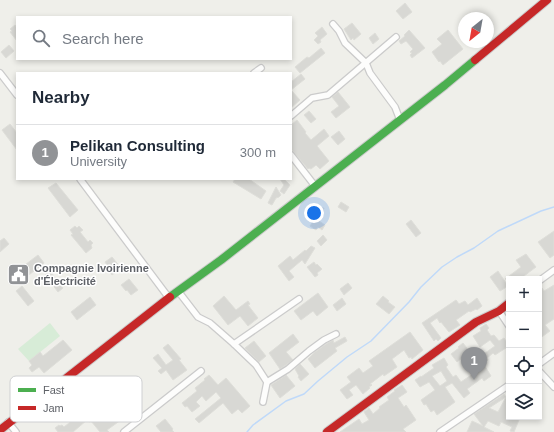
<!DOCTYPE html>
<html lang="en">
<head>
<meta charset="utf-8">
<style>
  :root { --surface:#fff; --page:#f6f6f7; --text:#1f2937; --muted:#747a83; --line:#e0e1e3; --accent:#919396 }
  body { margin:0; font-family:Arial,sans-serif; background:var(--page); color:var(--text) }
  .controls { position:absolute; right:12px; bottom:12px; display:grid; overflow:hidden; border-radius:0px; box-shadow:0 2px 6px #0003 }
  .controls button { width:36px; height:36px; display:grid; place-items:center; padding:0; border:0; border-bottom:1px solid var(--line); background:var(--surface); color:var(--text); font:20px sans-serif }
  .compass { position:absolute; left:458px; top:12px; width:36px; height:36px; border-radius:50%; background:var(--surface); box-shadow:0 2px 6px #0003; rotate:211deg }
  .you { position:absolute; left:314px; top:213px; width:14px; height:14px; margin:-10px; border:3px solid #fff; border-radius:50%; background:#1a73e8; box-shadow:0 0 0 6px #1a73e833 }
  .badge { display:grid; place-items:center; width:26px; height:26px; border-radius:50%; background:var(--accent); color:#fff; font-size:13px; font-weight:700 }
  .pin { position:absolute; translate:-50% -33px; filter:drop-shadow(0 1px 2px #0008) }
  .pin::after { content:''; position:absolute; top:21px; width:14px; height:12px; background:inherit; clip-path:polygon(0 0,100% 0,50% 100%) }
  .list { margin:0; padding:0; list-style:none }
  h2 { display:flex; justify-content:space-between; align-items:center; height:52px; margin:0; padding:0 16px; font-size:17px }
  h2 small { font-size:13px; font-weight:400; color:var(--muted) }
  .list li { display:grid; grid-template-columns:26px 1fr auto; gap:12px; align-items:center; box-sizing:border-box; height:56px; padding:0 16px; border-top:1px solid var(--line) }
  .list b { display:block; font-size:15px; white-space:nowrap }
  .list p { margin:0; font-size:13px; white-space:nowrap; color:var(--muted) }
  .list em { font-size:13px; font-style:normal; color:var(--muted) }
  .icon { flex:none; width:22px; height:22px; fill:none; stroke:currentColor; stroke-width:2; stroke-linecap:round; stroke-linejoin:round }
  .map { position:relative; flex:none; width:554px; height:432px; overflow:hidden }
  .search { position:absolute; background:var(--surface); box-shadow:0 2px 6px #0003; left:16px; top:16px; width:276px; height:44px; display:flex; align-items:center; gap:10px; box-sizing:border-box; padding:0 14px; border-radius:0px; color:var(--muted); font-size:15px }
  .panel { position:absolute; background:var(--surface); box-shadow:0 2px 6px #0003; left:16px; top:72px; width:276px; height:108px; border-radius:0px }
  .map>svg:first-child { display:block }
  .green { fill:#d7ecd7 }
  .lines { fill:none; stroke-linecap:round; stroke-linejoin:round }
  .stream { stroke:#bfd9f9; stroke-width:1.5 }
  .building { fill:#d8d8d4; stroke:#deded9; fill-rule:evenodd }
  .street-casing { stroke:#cbcbcb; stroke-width:8 }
  .fast-casing { stroke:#ccc; stroke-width:10 }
  .jam-casing { stroke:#ccc; stroke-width:10 }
  .street { stroke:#fdfdfc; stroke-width:5.5 }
  .fast { stroke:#4caf50; stroke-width:8 }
  .jam { stroke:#c62828; stroke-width:8 }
  .labels { text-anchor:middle; stroke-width:3; stroke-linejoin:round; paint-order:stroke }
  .poi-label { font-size:11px; font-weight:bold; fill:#5f6268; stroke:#fff; text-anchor:start }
  .key { fill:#fff; stroke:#cfd0d2; stroke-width:1 }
  .key-label { font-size:11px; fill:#5f6268 }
</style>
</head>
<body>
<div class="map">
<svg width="554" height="432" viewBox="0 0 554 432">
  <rect width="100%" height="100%" fill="#efefea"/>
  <path class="green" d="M50,323L60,336L29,361L18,349Z"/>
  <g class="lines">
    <path class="stream" d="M247,432L253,425L286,401L304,394L318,381L347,357L371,341L409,302L421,287L442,267L457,257L474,248L498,231L541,211L554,207"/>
  </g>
  <g class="building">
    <path d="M405,3L412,12L403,19L396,11Z"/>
    <path d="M352,23L361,34L354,40L353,38L351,40L344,29Z"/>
    <path d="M15,25L17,28V41L10,32L12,31L10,29Z"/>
    <path d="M322,27L327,34L320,40L321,42L318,44L314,40L318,36L315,33Z"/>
    <path d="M409,30L425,48L412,58L410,55L412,53L410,52L413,49L406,41L401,44L399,41L405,36L404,35Z"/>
    <path d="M448,30L463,49L443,65L440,61L439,62L432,52L442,44L437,39Z"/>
    <path d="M375,33L379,39L373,44L369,38Z"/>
    <path d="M9,45L14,51L6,58L1,52Z"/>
    <path d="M321,48L325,53L300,73L295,67L307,57L309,58Z"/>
    <path d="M301,74L305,79L291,90L300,100L291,108V82Z"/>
    <path d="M338,92L350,107L336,118L331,112L339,106L332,97Z"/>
    <path d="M309,111L316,119L311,123L304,115Z"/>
    <path d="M297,120L306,132L305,133L311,140L324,129L329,136L317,146L329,161L320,169L316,165L311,169L309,168L308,169L291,149V125Z"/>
    <path d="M10,124L17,133V150L2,130Z"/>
    <path d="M339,131L345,139L338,145L331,137Z"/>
    <path d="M235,179H249L266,191L261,199L233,182Z"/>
    <path d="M280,179H284L290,185L284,194L280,191L284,185Z"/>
    <path d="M56,183L78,210L70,217L48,188Z"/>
    <path d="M276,187L281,195L279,197L276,198L272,205L268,203Z"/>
    <path d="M341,202L349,207L346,212L338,207Z"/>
    <path d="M318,208H324L322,214H323L319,221L325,225L322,230L318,227L316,230L310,226L316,217V212Z"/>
    <path d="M411,220L421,233L416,237L406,224Z"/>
    <path d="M75,226L77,228L79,226L83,230L80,232L88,242L90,240L93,243L91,245L92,248L86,253L71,235L73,234L70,230Z"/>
    <path d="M554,231V255L550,258L538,242Z"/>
    <path d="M323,235L327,240L321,246L317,241Z"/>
    <path d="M4,238L9,244L0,252V241Z"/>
    <path d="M311,246L315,248L305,264L302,260L289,271L294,277L289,281L278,266L290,256L293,260L305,250L306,251Z"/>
    <path d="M526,254L536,267L520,279H505L521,267L516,260Z"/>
    <path d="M38,255L44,263L20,282L13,274Z"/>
    <path d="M112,257L121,268L112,275L108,269L109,268L105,262Z"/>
    <path d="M314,262L316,265L317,264L322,269L317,273L318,275L315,277L307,267Z"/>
    <path d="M50,271L63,288L58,292L45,275Z"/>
    <path d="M498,271L508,286L500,291L490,277Z"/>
    <path d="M129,279L138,290L131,295L127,290L126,291L121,285Z"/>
    <path d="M348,283L352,288L344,295L340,289Z"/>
    <path d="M554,285V319L545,325L550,331L539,339V290L542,288L544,291Z"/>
    <path d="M22,286L34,301L28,306L16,291Z"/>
    <path d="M318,293L328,307L317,316L313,311L301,320L294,311Z"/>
    <path d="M224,296L236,310L248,301L250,304L248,305L258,318L248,326L240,316L228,325L213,306Z"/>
    <path d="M383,296L389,301L388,302L395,307L389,314L376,304Z"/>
    <path d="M90,297L96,305L77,320L71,312Z"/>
    <path d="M342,298L346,304L337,311L333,305Z"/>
    <path d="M477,298L482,306L477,310L476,309L470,312L469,311L456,320L460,325L449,332L441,322L440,323L437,318L430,323L441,338L438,341L436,339L434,341L422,323L456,300L459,304L465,301L468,305Z"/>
    <path d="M486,324L489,328L487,330L491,336L494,335L499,341L504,338L509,346L495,355L493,353L487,358L488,360L483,363L491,376L484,381L482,378L467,389L470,393L464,398L452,383L445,387L455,402L437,415L434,410L431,412L426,404L424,405L421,400L435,390L429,382L420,387L415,380L421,376V377L434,368L432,365L444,358L448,365L446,367L453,377L456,375L461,382L477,371L472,363L469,365L463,357L457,362L451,354L459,348L458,347L463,343L473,356L476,354L478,358L495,346L490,340L480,347L473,336L481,331L480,328ZM441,371L447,381L440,386L432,376Z"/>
    <path d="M410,332L423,350L412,359L411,357L409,358L404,350L392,359L397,367L384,376L383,374L370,384L372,385L369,387L370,388L363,394L356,385L349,390L353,395L347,399L340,390L351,382L347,377L359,368L363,373L373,366L369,361Z"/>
    <path d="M293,334L299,342L286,352L293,360L280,369L269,353Z"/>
    <path d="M345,337L347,341L335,348L337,351L315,368L308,359L315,352L326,344L333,340L334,343Z"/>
    <path d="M63,340L72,350L44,373L39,367L32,372L29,368L32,365L29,361L40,352L43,356Z"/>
    <path d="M254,341L266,356L259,362L245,348Z"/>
    <path d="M168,344L181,359L179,360L187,370L173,380L166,370L161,374L158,371L162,368L153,358L158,354L166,365L173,360L163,348Z"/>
    <path d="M300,364L309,374L301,381L298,377L299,376L295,369Z"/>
    <path d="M209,375L218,385L226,378L250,406L242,413L238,409L232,414L223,403L199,423L195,419L221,398L216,392L206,401L202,396L196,402L200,406L192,412L187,406L185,407L182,403L197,391L195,388L205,380L204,379Z"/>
    <path d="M286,375L295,386L280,398L271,385Z"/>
    <path d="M402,385L407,392L398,398L404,407L406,405L416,420L403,429L406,432H340L359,419L362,424L369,420L364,412L369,408L373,414L380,408L379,407L389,400L387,397L395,391L394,390Z"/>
    <path d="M504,394L509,402V417H515V418L519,420L514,432L510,431L512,427L501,422L499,426L488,421L484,427L494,432H467L472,421L483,426L474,414ZM506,397L498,412L489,408Z"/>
    <path d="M96,396L113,418L121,413L117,409L132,397L138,405L130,411L132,412L107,430L109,432H100L91,421L89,422L87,420L73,432H58L55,428L59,425L60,426L62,425L64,427L84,411L81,408Z"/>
    <path d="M165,419L173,429L172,430L174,432H161L156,426Z"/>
  </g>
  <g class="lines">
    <defs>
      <g id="street">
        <path d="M333,24L339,31L345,43L366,63L370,73L395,107L400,120"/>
        <path d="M0,73L17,95"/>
        <path d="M254,73L261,68"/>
        <path d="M291,116L312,98L328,95L396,37"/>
        <path d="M291,155L315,186"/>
        <path d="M80,179L169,298"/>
        <path d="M539,281L554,270"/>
        <path d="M178,291L198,317L210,323L234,344L256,365L267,382L263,402"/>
        <path d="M499,311L509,326"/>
        <path d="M234,344L299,299"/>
        <path d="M539,364L554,353"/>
        <path d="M539,371L554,387"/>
        <path d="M267,382L288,369L309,351L324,340L336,334"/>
        <path d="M8,422L16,432"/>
        <path d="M124,432L201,371"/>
        <path d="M440,432L509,385"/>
      </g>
      <path id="fast" d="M170,297L221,260L445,85L475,60"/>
      <g id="jam">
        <path d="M475,60L547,0"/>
        <path d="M0,430L170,297"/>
        <path d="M327,432L476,322L499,311L509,303"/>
      </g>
    </defs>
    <use href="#street" class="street-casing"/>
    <use href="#fast" class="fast-casing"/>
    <use href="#jam" class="jam-casing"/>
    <use href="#street" class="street"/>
    <use href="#fast" class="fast"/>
    <use href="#jam" class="jam"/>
  </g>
  <defs>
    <symbol id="civic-square" viewBox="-11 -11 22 22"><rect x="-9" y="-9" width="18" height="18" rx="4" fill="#919396" stroke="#fff"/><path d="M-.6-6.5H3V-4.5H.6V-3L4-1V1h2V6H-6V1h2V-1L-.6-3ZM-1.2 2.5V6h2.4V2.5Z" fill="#fff"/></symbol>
  </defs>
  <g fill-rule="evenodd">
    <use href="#civic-square" x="6" y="262" width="25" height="25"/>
  </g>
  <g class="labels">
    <g class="poi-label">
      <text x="34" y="272">Compagnie Ivoirienne<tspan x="34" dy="13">d'Électricité</tspan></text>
    </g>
  </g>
  <rect x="10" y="376" width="132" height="46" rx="6" class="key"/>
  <rect x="18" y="388" width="18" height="4" fill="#4caf50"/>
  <rect x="18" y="406" width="18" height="4" fill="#c62828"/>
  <g class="key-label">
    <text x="43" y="394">Fast</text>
    <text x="43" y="412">Jam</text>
  </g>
</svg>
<div class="controls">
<button>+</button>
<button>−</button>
<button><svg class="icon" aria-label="locate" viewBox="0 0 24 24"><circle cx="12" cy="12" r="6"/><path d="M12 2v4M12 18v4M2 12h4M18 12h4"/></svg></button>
<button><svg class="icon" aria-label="layers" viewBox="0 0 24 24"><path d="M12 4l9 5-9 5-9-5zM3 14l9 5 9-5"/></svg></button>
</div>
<svg class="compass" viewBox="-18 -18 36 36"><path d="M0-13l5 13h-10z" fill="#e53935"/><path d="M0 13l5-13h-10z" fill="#747a83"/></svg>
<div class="you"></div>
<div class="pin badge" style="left:474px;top:380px">1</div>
<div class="search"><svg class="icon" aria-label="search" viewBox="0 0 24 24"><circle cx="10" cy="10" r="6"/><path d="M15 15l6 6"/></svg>Search here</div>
<section class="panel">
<h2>Nearby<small></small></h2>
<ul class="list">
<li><span class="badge">1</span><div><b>Pelikan Consulting</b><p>University</p></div><em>300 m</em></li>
</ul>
</section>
</div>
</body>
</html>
